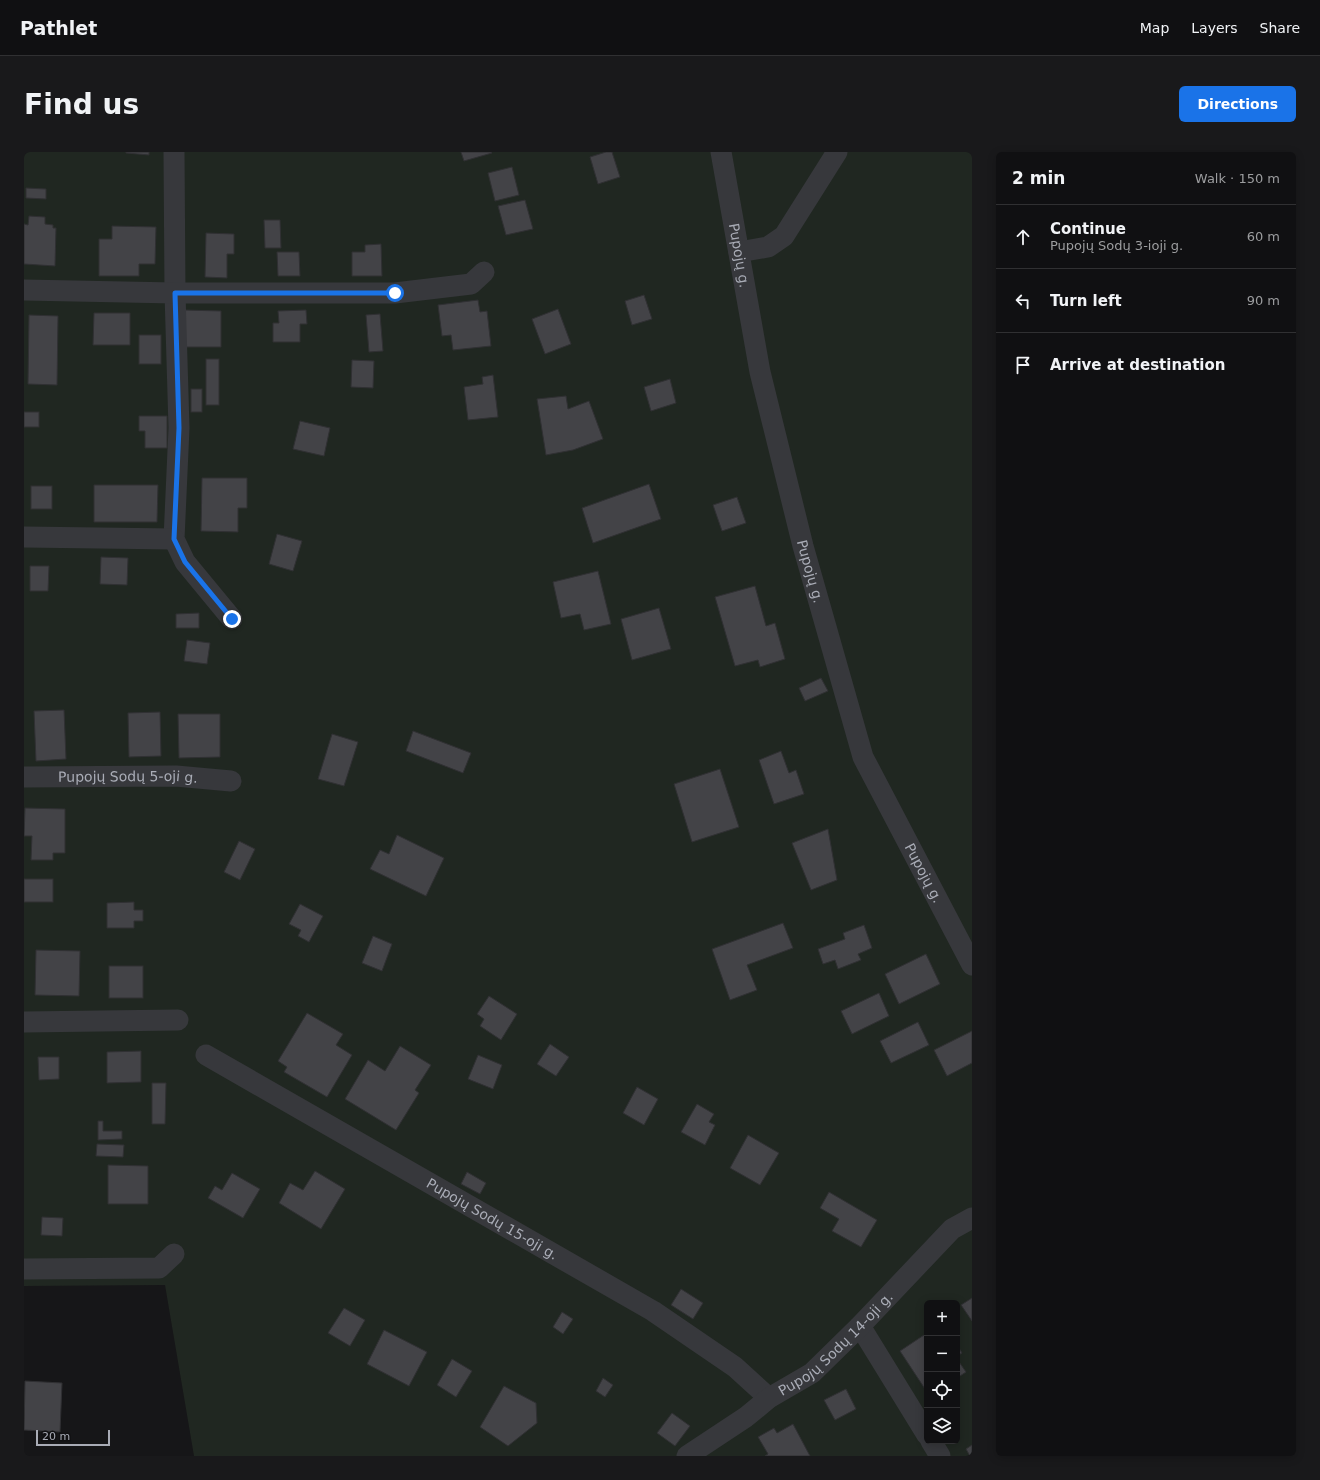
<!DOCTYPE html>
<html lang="en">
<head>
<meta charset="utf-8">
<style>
  :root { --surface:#101012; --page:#19191b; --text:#f1f3f6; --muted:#9c9d9f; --line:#303032; --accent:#1a73e8 }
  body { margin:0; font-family:"DejaVu Sans",sans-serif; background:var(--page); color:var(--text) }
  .controls { position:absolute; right:12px; bottom:12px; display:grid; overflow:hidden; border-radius:6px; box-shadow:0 2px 10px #0003 }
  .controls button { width:36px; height:36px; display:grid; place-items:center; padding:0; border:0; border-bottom:1px solid var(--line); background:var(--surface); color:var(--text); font:20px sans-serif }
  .scale { position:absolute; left:12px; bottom:10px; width:74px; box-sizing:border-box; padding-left:4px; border:2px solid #a9acb6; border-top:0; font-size:11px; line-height:14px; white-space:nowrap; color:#a9acb6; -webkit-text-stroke:3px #111113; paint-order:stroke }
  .stop { position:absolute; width:12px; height:12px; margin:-9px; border:3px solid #1a73e8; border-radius:50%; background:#fff }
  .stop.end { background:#1a73e8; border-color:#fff; box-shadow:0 1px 4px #0008 }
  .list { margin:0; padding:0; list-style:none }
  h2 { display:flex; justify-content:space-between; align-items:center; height:52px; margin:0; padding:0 16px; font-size:17px }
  h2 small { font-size:13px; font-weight:400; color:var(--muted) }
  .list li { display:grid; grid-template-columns:26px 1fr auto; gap:12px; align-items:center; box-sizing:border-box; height:64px; padding:0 16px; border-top:1px solid var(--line) }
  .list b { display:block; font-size:15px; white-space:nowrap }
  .list p { margin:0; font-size:13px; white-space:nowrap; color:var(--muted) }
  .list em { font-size:13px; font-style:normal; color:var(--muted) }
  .icon { flex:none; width:22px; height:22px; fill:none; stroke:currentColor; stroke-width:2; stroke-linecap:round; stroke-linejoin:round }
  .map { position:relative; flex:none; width:948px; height:1304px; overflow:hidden; border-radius:6px }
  header { display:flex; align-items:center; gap:24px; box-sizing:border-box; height:56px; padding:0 20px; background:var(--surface); border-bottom:1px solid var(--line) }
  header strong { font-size:19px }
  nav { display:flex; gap:22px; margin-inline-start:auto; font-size:14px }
  .intro { display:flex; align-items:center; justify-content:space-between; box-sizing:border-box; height:96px; padding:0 24px }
  h1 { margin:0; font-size:28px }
  .button { padding:10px 18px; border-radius:6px; background:var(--accent); color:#fff; font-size:14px; font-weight:700 }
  main { display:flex; gap:24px; padding:0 24px }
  aside { flex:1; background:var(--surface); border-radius:6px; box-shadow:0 2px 10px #0003 }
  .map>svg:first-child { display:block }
  .green { fill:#202721; fill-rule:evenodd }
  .building { fill:#434347; stroke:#303033 }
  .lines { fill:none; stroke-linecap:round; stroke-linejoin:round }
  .minor { stroke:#37383c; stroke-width:21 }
  .route { stroke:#1a73e8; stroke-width:5 }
  .labels { text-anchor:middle; stroke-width:4; stroke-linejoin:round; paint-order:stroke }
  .street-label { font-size:14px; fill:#a9acb6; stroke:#111113 }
</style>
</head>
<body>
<header>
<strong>Pathlet</strong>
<nav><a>Map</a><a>Layers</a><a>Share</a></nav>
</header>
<div class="intro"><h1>Find us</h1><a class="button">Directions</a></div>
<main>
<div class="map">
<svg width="948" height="1304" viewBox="0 0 948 1304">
  <rect width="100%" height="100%" fill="#161618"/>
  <path class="green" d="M0,0H948V1304H170L141,1133L0,1134ZM903,1151H933V1289H903Z"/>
  <g class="building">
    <path d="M102,0H125V3L102,1Z"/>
    <path d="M437,0H467L468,1L440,9Z"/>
    <path d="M582,0H588L596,25L574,32L566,5Z"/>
    <path d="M488,15L495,43L471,49L464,21Z"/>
    <path d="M2,36L22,37V47L2,46Z"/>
    <path d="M501,48L509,77L482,83L474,54Z"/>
    <path d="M5,64L21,65V72L29,73V76H32L31,114L0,112V72L4,73Z"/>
    <path d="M240,68H256L257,96H241Z"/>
    <path d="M88,74L132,75L131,112H115V124H75V87H88Z"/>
    <path d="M182,81L210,82V102H203V126L181,125Z"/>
    <path d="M357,92L358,124H328V100H341V93Z"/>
    <path d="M253,100H275L276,124H254Z"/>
    <path d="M620,143L628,167L608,173L601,149Z"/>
    <path d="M454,148L456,160L463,159L467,194L429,198L427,183L418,184L414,153Z"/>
    <path d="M534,157L547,192L521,202L508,167Z"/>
    <path d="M160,158L197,159V195H160Z"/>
    <path d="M282,158L283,172H276V190H249V171H255L254,159Z"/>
    <path d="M70,161H106V193H69Z"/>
    <path d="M356,162L359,199L345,200L342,163Z"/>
    <path d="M5,163L34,164L33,233L4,232Z"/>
    <rect x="115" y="183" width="22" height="29"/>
    <rect x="182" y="207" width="13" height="46"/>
    <path d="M328,208L350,209L349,236L327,235Z"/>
    <path d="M469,223L474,265L444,268L440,235L459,232L458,225Z"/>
    <path d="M646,227L652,251L627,259L620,235Z"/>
    <rect x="167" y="237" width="11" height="23"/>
    <path d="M542,244L544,257L565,249L579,287L549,298L522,303L513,247Z"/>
    <rect x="0" y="260" width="15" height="15"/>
    <path d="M115,264H143V296H121V279H115Z"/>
    <path d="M276,269L306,276L300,304L269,297Z"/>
    <path d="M178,326H223V356H214V380L177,379Z"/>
    <path d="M625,332L637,367L569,391L558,356Z"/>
    <path d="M70,333H134L133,370H70Z"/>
    <rect x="7" y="334" width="21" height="23"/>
    <path d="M713,345L722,371L698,379L689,353Z"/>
    <path d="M253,382L278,389L269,419L245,412Z"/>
    <path d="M77,405L104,406L103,433L76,432Z"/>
    <path d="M6,414H25L24,439H6Z"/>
    <path d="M574,419L587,472L560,478L556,462L537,466L529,430Z"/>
    <path d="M731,434L742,474L751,471L761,507L736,515L734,508L711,514L691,445Z"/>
    <path d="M635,456L647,497L608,508L597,467Z"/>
    <path d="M175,461V476H152V462Z"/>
    <path d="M163,488L186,491L183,512L160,509Z"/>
    <path d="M797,526L804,539L781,549L775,536Z"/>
    <path d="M40,558L42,607L12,609L10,559Z"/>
    <path d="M136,560L137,604L105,605L104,561Z"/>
    <path d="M154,562H196V605L155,606Z"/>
    <path d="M389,579L447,601L439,621L382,599Z"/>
    <path d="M308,582L334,590L320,634L294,627Z"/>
    <path d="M757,599L765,621L772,618L780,642L750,652L735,608Z"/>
    <path d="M696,617L715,675L668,690L650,632Z"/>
    <path d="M1,656L41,657V701H29V708H7L8,684H0Z"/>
    <path d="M804,677L813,728L787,738L768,691Z"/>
    <path d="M373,683L420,706L402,744L346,717L356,698L365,702Z"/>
    <path d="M215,689L231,697L216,728L200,720Z"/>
    <rect x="0" y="727" width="29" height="23"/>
    <path d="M110,750V758H119V769H110V776H83V751Z"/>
    <path d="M276,752L299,764L285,790L274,784L277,778L265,772Z"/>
    <path d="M759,771L769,796L723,813L733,838L706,848L688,797Z"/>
    <path d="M840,773L848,796L834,802L837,808L814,817L811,808L799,812L794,797L821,787L819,781Z"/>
    <path d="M349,784L368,792L358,819L338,811Z"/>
    <path d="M12,798L56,799L55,844L11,843Z"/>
    <path d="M902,802L916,832L875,852L861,822Z"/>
    <rect x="85" y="814" width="34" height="32"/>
    <path d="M855,841L865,864L828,882L817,859Z"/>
    <path d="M465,844L493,862L477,888L456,874L460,867L453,862Z"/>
    <path d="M283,861L319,882L312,893L328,903L303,945L260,920L263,915L254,909Z"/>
    <path d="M894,870L905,893L867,911L856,889Z"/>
    <path d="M948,879V911L923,924L910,898Z"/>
    <path d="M526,892L545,905L532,924L513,912Z"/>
    <path d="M376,894L407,913L391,938L395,941L372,978L321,947L344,908L361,919Z"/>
    <path d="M117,899V930L83,931V900Z"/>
    <path d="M454,903L478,913L469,937L444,927Z"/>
    <path d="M14,905H35V927L15,928Z"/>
    <path d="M128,931H142L141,972H128Z"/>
    <path d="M613,935L634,947L620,973L599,961Z"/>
    <path d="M673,952L690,962L685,970L691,973L681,993L657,980Z"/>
    <path d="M74,969H79V979H98V987L74,988Z"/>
    <path d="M724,983L755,1001L736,1033L706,1016Z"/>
    <path d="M73,992L100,993L99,1005L72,1004Z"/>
    <path d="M84,1013L124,1014V1052H84Z"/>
    <path d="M291,1019L321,1037L297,1077L255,1051L266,1031L279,1038Z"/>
    <path d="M443,1020L462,1031L456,1042L437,1032Z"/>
    <path d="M208,1021L236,1037L219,1066L184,1046L191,1034L198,1038Z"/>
    <path d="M805,1040L853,1068L837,1095L808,1079L815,1067L796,1056Z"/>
    <path d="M18,1065L39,1066L38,1084L17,1083Z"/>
    <path d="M657,1137L679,1151L669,1167L647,1153Z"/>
    <path d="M948,1146V1169L937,1153Z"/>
    <path d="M320,1156L341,1168L326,1194L304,1181Z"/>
    <path d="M538,1160L549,1167L539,1182L529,1175Z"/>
    <path d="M360,1178L403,1200L385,1234L343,1212Z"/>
    <path d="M903,1181V1240L876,1199Z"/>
    <path d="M933,1193L938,1201L933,1204Z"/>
    <path d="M428,1207L448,1219L432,1245L413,1233Z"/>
    <path d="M933,1207L942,1220L933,1226Z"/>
    <path d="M579,1226L589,1233L581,1245L572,1239Z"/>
    <path d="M1,1229L38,1231L36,1280L0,1278Z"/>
    <path d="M480,1234L512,1251L513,1271L484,1294L456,1275Z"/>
    <path d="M822,1237L832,1257L811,1268L800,1248Z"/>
    <path d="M648,1261L666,1274L651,1294L633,1281Z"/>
    <path d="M769,1272L786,1304H741L744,1302L734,1285L750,1276L753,1281Z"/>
    <path d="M948,1293V1304H946L942,1297Z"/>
  </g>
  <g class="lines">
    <g class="minor">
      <path d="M150,0L151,141L155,276L150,387L161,410L208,467"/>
      <path id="s1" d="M697,0L736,220L779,394L839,605L948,813"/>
      <path d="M715,100L744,95L760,84L813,0"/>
      <path d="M0,138L151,141H371L447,132L460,120"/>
      <path d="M0,385L150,387"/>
      <path id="s2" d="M0,625L152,624L207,629"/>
      <path d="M0,870L154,868"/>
      <path id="s3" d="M182,903L629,1159L711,1215L745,1246"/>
      <path d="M0,1117L135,1116L150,1102"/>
      <path d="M836,1174L903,1283"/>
      <path d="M907,1289L916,1304"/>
      <path id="s4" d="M663,1304L722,1265L745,1246L788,1221L836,1174L928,1077L948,1066"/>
    </g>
  </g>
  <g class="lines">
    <path class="route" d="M208,467L161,410L150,387L155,276L151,141H371"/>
  </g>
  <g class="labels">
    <g class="street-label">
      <text dy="5" stroke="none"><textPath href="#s1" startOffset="105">Pupojų g.</textPath></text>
      <text dy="5" stroke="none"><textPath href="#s1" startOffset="429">Pupojų g.</textPath></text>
      <text dy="5" stroke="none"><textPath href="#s2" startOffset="104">Pupojų Sodų 5-oji g.</textPath></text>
      <text dy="5" stroke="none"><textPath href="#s1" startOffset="753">Pupojų g.</textPath></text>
      <text dy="5" stroke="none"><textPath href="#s3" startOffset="330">Pupojų Sodų 15-oji g.</textPath></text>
      <text dy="5" stroke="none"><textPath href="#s4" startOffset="187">Pupojų Sodų 14-oji g.</textPath></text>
    </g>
  </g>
</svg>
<div class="controls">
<button>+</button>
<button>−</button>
<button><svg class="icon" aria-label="locate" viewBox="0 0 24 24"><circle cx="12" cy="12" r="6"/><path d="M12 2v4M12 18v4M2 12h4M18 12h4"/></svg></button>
<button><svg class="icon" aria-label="layers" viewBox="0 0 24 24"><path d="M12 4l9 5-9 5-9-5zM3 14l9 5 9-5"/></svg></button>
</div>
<div class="scale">20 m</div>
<div class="stop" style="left:371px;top:141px"></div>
<div class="stop end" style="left:208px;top:467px"></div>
</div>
<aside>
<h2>2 min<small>Walk · 150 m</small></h2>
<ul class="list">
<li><svg class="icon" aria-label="ahead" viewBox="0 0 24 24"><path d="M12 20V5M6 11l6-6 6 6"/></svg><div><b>Continue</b><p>Pupojų Sodų 3-ioji g.</p></div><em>60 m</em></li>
<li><svg class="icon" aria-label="left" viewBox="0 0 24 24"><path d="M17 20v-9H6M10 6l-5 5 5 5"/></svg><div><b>Turn left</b></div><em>90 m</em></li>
<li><svg class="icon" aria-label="arrive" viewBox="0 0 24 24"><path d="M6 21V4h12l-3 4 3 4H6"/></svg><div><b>Arrive at destination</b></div></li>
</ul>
</aside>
</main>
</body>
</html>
